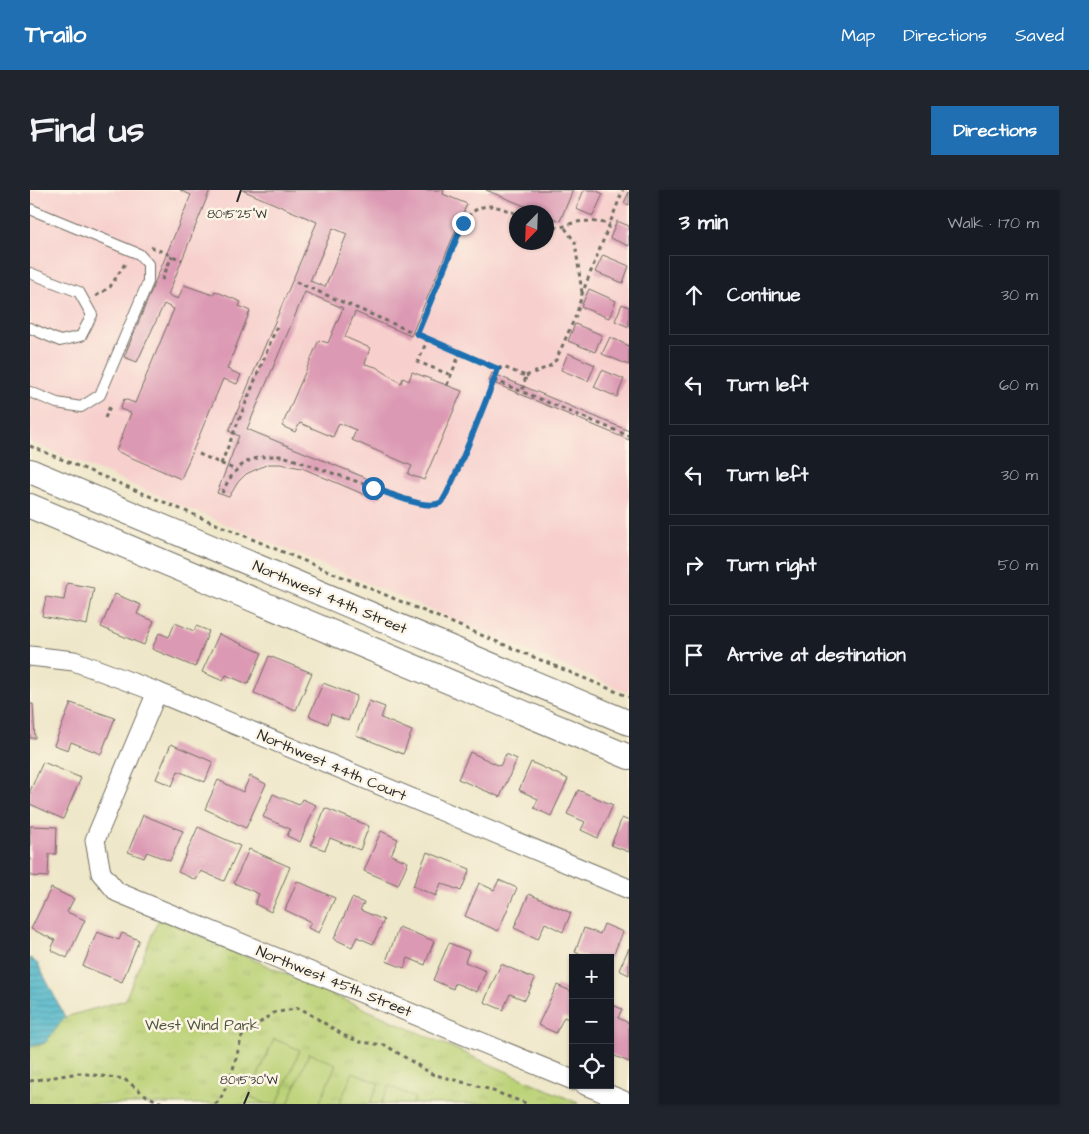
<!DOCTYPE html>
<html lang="en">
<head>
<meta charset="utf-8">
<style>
  :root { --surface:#171b24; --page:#20242c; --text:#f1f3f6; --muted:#9ea1a6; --line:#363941; --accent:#1f6fb2 }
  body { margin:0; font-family:"Architects Daughter",sans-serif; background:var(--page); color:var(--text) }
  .controls { position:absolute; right:15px; bottom:15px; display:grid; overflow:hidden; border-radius:0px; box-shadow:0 1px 4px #0004 }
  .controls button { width:45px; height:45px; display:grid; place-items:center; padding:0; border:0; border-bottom:1px solid var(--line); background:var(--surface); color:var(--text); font:25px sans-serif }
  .compass { position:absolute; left:479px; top:15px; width:45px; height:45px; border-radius:50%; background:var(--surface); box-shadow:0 1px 4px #0004; rotate:203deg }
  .stop { position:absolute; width:15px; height:15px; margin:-11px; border:4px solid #1f6fb2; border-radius:50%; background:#fff }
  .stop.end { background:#1f6fb2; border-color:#fff; box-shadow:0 1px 5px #0008 }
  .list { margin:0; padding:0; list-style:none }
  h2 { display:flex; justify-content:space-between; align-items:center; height:65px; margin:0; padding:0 20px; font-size:21px }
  h2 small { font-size:16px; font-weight:400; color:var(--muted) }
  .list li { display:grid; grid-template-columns:32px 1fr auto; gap:15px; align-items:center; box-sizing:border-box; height:80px; margin:0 10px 10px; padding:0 10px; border:1px solid var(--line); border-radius:0px }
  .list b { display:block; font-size:19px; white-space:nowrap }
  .list em { font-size:16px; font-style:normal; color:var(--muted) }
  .icon { flex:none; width:28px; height:28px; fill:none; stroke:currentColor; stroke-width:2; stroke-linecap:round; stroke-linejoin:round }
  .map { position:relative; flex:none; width:599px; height:914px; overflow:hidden; border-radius:0px }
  header { display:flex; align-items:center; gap:30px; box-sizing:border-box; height:70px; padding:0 25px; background:var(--accent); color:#fff }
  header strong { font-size:24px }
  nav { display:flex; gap:28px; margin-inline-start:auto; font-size:18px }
  .intro { display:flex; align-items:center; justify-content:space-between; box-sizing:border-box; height:120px; padding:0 30px }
  h1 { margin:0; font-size:35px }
  .button { padding:12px 22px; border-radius:0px; background:var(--accent); color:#fff; font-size:18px; font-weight:700 }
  main { display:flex; gap:30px; padding:0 30px }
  aside { flex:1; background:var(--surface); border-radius:0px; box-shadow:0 1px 4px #0004 }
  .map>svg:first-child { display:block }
  .built { fill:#f7d0cd; fill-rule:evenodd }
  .grass { fill:url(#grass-tufts); stroke:#737e51 }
  .pitch { fill:#bbd277; stroke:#737e51 }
  .water { fill:url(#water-rules); stroke:#3c707a }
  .building { fill:#dc99b3; fill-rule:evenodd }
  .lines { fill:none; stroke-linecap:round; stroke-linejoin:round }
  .service-casing { stroke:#706d62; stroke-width:12 }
  .minor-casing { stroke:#706d62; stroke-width:21 }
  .tertiary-casing { stroke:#706d62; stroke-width:26 }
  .path { stroke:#706d62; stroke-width:3; stroke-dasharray:4 4; stroke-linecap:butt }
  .service { stroke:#fff; stroke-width:10 }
  .minor { stroke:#fff; stroke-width:19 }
  .tertiary { stroke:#fff; stroke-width:24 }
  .route { stroke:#1f6fb2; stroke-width:6 }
  .ticks { fill:none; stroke:#2b2b2b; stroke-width:2 }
  .labels { text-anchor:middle; stroke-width:5; stroke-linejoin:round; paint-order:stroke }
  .street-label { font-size:15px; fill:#2b2b2b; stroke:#fcf5e5 }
  .park-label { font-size:15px; fill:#4f553e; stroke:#fcf5e5 }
  .ticks-label { font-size:12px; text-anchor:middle; fill:#2b2b2b; stroke:#fcf5e5; stroke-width:5; stroke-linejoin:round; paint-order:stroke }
</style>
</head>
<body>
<header>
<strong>Trailo</strong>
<nav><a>Map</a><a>Directions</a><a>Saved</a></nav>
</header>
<div class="intro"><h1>Find us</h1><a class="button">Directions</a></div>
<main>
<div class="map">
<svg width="599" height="914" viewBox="0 0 599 914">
  <defs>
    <pattern id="grass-tufts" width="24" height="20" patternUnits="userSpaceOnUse" patternTransform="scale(1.25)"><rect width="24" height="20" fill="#bbd277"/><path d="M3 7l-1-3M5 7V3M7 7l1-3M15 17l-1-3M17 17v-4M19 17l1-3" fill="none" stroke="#a1b467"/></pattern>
    <pattern id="water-rules" width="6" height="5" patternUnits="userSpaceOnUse" patternTransform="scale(1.25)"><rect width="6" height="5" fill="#4cb5c9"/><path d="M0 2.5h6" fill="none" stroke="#3f93a3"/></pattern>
  </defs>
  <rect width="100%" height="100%" fill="#fcf5e5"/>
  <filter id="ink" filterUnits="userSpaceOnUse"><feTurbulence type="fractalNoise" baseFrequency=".02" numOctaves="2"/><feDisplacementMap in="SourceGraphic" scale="10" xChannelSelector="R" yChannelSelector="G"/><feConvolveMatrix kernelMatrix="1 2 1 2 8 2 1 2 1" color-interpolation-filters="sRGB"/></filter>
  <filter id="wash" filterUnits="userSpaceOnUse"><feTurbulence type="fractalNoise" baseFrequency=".0096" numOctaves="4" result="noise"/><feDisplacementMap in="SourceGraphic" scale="20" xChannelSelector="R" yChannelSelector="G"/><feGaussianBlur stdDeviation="1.12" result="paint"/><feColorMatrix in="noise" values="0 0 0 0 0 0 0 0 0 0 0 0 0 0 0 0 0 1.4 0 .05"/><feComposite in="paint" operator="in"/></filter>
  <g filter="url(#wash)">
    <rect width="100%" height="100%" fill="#efe7c9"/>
    <path class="built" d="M0,0H599V503L0,252ZM487,22H516V52H487Z"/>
    <path class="grass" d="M129,728L550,914H0V857L15,853L35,827L95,810Z"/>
    <g class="pitch">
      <path d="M244,849L270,860L247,914H237L219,906Z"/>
      <path d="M279,863L306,874L289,914H258Z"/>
      <path d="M323,882L349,893L340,914H309Z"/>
      <path d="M359,896L385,908L382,914H351Z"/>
    </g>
    <path class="water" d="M0,768L8,774L35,827L15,853L0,857Z"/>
    <g id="blocks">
      <g class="building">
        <path d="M150,0H180L138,105L148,109L154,95L183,105L185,101L211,112L209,116L220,121L197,179L211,185L207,194L193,189L151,289L86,261L101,223L90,219L94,209L105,213L144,119L134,114L107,172L94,167L161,5Z"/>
        <path d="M212,0H414L413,4L437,14L381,146L325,122L315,147L340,158L335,174L346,177L371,193L373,188L379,191L382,182L432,201L394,290L378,284L382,276L322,250L326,240L309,233L303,247L270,233L265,242L252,236L289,150L298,153L313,118L275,102L217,239L353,295L347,310L272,278L250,274H238L216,284L208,292L199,307L187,303L209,246L199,241L287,32ZM303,38L317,44L295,97L280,91Z"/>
        <path d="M456,0H543L530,31L516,25V22H509Z"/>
        <path d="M554,0H565L573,4L563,26L546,19Z"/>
        <path d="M599,2V15L594,13Z"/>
        <path d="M587,31L599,36V56L580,48Z"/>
        <path d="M573,65L599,76L593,93L565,82Z"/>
        <path d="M559,99L586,111L579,128L551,117Z"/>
        <path d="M592,114L599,117V137L585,131Z"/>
        <path d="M545,134L572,145L565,162L538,151Z"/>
        <path d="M580,147L599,156V175L572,164Z"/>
        <path d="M538,163L565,175L558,191L531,180Z"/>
        <path d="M572,180L594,189L587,207L564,197Z"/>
        <path d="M462,183L599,241V250L459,191Z"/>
        <path d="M37,393L64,398L57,435L12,426L16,407L34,410Z"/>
        <path d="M85,404L111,415L107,424L124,431L114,455L71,437Z"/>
        <path d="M145,433L164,441L166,436L179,441L165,477L122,459L129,443L139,447Z"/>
        <path d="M189,444L232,463L218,494L196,485L193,491L172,482Z"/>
        <path d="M239,466L282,483L266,520L224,503Z"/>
        <path d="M293,493L327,506L318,531L301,524L298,534L279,526Z"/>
        <path d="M339,511L355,517L351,528L382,541L373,564L326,545Z"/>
        <path d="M41,513L85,528L71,564L41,552L38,560L24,555Z"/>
        <path d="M0,514H3L5,548H0Z"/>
        <path d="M141,554L183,572L175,592L148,581L142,596L126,589Z"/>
        <path d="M440,562L470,576L476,564L487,569L470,607L428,589Z"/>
        <path d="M13,572L51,588L33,629L0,614V601Z"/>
        <path d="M501,572L538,589L521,626L504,618L508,609L489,600Z"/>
        <path d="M220,586L236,594L216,638L175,619L188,590L213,602Z"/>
        <path d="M548,600L583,615L568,648L551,640L555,632L537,624Z"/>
        <path d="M243,604L269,615L272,609L286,615L270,652L257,646L260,639L233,627Z"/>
        <path d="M295,618L339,636L330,660L300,648L295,660L281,655Z"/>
        <path d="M113,625L153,641L140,671L117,662L114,668L98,662Z"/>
        <path d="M592,628L599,631V662L581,655Z"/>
        <path d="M0,636L27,637L26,664H19L18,687L0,686Z"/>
        <path d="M168,637L210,656L194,691L171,681L166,690L148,682Z"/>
        <path d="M351,641L368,649L361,665L378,672L368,695L334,681Z"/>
        <path d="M219,659L260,677L241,722L225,714L229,704L204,693Z"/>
        <path d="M397,662L440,679L431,701L411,693L406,706L383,696Z"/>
        <path d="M469,690L487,698L468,741L435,726L449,693L464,700Z"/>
        <path d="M267,691L305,708L289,743L278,738L281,732L255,720Z"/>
        <path d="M21,698L44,709L37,722L55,730L37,768L21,760L25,750L1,739Z"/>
        <path d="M499,704L541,723L533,742L515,733L508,749L484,738Z"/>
        <path d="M322,708L334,713L330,720L354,730L343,754L327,747L322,757L304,749Z"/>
        <path d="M574,734L593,742L580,772V768H558L545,762L554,738L570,744Z"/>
        <path d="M369,737L404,751L395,775L378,768L374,778L356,771Z"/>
        <path d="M67,742L89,750L92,743L109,750L92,792L53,776Z"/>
        <path d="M419,753L439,761L435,772L456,781L447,802L425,793L423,799L403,790Z"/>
        <path d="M599,758V785L589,780Z"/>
        <path d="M471,774L505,789L495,810L480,804L473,820L454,812Z"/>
        <path d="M527,795L543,802V831L534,827L526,843L508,835Z"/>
        <path d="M580,814L592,819L588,828L599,833V872L580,864Z"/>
      </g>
    </g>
  </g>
  <g filter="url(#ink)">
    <use href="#blocks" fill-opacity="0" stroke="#706d62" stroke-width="1"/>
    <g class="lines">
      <defs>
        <g id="service">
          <path d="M0,19L109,64L118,74V92L70,205L51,217L27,213L0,202"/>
          <path d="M0,83L49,102L62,125L51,146L30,151L0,138"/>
        </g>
        <g id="minor">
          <path d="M0,466L44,471L127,502L599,699"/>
          <path d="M127,502L65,650L71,683L87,702L543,890"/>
          <path d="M555,895L599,913"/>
        </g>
        <g id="tertiary">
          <path d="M0,281L599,533"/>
          <path d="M0,316L599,567"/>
        </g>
      </defs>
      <use href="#service" class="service-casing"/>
      <use href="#minor" class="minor-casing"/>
      <use href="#tertiary" class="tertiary-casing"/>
      <g class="path">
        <path d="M516,36C529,41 536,34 547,32C558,30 569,32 580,34"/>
        <path d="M535,38L545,52L552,103"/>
        <path d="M121,57L152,70"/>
        <path d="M132,90L142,66"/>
        <path d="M266,92L468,179L464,190L599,246"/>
        <path d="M66,106L80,97L96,72"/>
        <path d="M387,144L433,33C449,10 463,14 487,24"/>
        <path d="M398,148L388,172L421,185"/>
        <path d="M468,179L473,177L496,186L492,202"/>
        <path d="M496,186L520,176L526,170L547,123L552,104L593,0"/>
        <path d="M417,195L430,163"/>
        <path d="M75,228L81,214"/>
        <path d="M0,256L599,507"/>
        <path d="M169,264L206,280"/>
        <path d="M191,274L247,136"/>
        <path d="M192,303C206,273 220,265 253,266L395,315C399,314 406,315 410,313C418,310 457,206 464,190"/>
        <path d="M0,891L49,883L94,889L117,906L134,914"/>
        <path d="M185,914L190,910L202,883L212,846L243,823L270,818L315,846L330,852L355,855L402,884L455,898L498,914"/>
      </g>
      <use href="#service" class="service"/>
      <use href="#minor" class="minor"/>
      <use href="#tertiary" class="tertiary"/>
    </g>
  </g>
  <g class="lines" filter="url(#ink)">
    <path class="route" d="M343,298C359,303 395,320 410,313C418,310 462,195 468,179L387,144L433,33"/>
  </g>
  <path class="ticks" d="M207,12L211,0M214,914L219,902"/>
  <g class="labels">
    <g class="street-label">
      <text transform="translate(300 407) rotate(23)" y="5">Northwest 44th Street</text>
      <text transform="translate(302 575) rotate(23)" y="5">Northwest 44th Court</text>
      <text transform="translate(304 791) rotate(22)" y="5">Northwest 45th Street</text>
    </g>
    <g class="park-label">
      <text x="172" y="840">West Wind Park</text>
    </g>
  </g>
  <g class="ticks-label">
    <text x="207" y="28">80°15'25"W</text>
    <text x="219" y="894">80°15'30"W</text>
  </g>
</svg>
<div class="controls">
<button>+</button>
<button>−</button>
<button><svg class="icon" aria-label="locate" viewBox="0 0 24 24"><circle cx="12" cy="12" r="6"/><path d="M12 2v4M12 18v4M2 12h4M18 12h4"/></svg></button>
</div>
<svg class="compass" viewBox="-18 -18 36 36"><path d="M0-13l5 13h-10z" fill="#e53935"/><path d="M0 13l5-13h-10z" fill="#9ea1a6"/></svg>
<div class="stop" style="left:343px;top:298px"></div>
<div class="stop end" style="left:433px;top:33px"></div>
</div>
<aside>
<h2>3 min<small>Walk · 170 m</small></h2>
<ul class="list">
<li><svg class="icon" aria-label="ahead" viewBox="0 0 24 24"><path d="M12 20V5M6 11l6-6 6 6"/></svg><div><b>Continue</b></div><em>30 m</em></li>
<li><svg class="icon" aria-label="left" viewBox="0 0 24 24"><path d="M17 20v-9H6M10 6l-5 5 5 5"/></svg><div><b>Turn left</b></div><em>60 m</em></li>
<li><svg class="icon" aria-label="left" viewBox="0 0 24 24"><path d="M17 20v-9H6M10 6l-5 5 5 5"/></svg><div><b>Turn left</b></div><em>30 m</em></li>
<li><svg class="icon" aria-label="right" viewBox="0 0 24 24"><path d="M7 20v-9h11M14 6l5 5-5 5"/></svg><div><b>Turn right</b></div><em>50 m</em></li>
<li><svg class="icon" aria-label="arrive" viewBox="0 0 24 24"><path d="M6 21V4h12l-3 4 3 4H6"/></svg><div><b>Arrive at destination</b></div></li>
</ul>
</aside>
</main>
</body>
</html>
